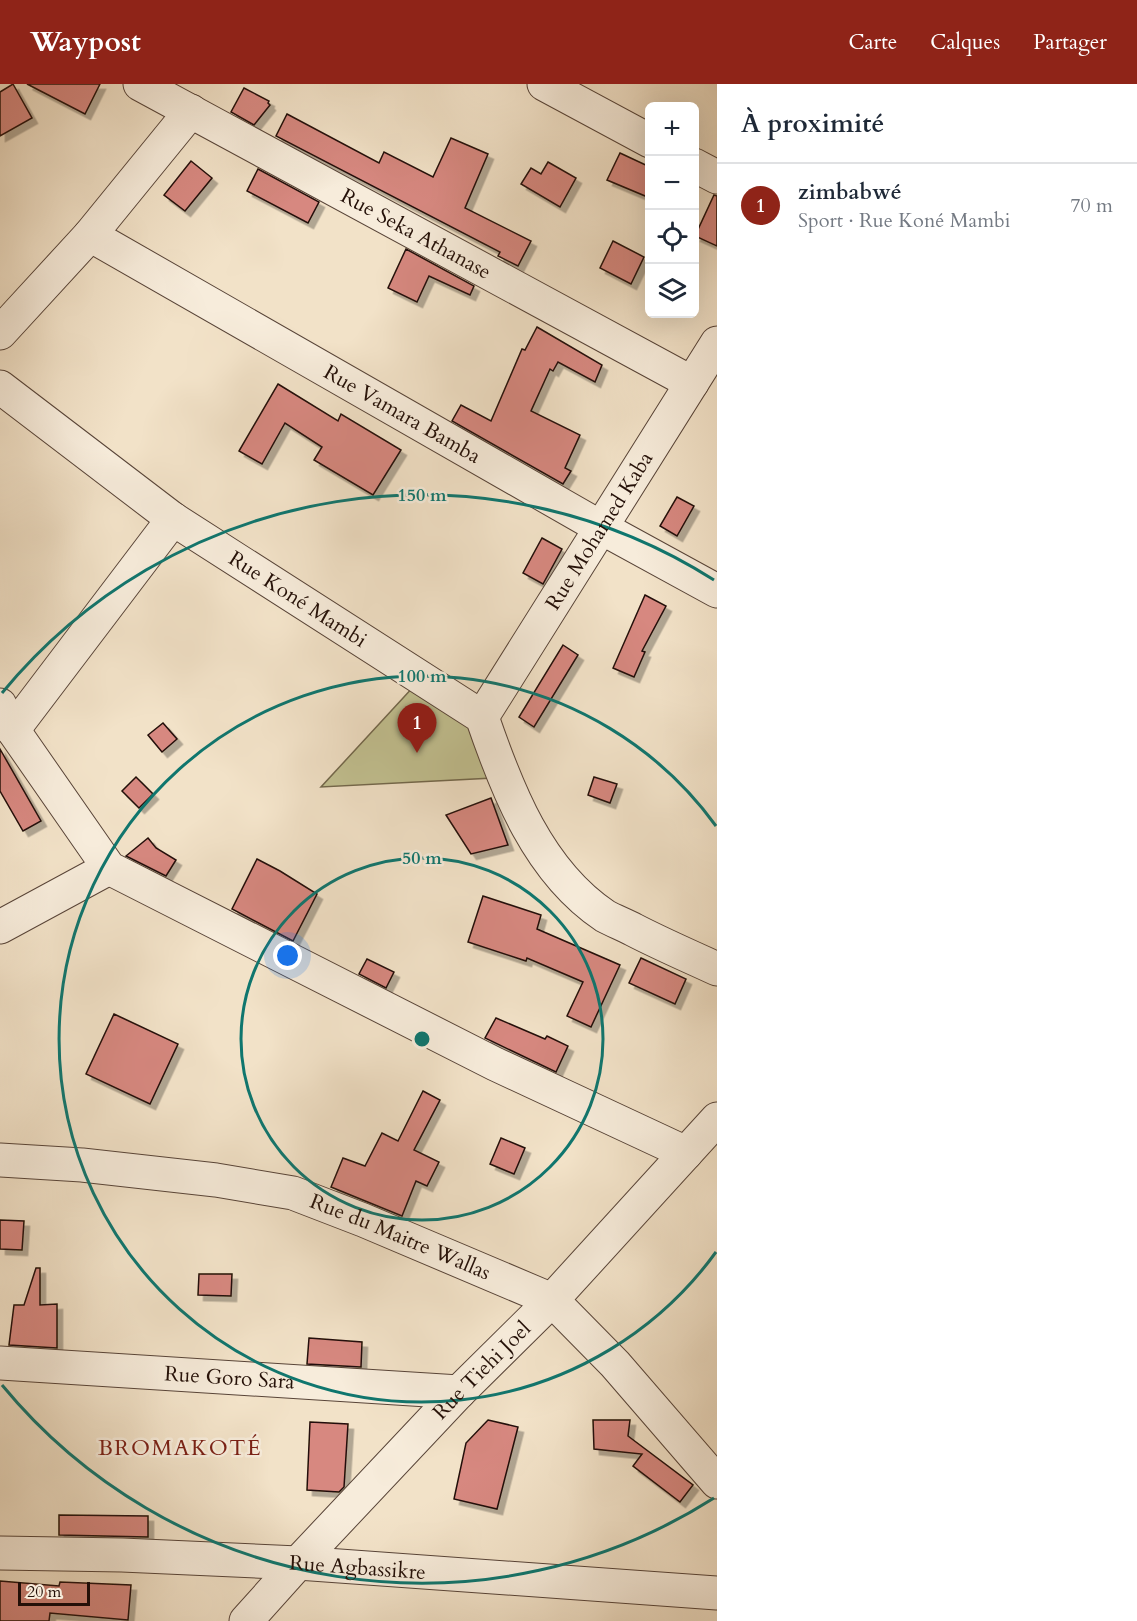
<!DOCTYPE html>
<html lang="fr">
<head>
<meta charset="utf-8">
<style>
  :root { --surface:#fff; --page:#f6f6f7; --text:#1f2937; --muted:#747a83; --line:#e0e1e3; --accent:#8f2418 }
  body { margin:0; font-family:Cardo,serif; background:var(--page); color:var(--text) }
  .controls { position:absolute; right:18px; top:18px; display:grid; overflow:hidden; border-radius:9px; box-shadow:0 6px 24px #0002 }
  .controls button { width:54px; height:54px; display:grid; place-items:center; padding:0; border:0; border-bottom:2px solid var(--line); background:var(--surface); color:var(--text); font:30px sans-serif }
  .scale { position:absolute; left:18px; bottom:15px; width:72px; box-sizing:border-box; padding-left:6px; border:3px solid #241008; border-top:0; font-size:16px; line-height:21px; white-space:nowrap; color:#241008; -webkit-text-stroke:4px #f7ecdb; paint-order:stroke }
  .you { position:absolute; left:288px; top:872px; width:21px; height:21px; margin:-15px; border:4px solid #fff; border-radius:50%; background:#1a73e8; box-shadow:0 0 0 9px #1a73e833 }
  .badge { display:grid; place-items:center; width:39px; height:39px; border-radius:50%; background:var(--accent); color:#fff; font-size:20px; font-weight:700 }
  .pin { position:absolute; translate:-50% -50px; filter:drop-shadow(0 2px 3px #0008) }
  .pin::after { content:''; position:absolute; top:32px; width:21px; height:18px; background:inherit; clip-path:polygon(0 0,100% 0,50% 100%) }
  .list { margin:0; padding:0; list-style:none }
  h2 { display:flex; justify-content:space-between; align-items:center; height:78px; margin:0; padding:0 24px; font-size:26px }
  h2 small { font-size:20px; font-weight:400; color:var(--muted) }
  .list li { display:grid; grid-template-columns:39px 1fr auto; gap:18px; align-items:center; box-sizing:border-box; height:84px; padding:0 24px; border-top:2px solid var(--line) }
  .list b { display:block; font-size:22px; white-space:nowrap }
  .list p { margin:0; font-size:20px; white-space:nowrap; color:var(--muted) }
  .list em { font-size:20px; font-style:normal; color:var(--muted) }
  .icon { flex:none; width:33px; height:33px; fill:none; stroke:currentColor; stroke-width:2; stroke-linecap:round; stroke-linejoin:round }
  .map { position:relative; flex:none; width:717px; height:1537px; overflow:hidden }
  header { display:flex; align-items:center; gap:36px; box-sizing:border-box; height:84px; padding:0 30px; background:var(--accent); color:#fff }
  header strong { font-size:28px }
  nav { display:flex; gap:33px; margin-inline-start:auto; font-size:21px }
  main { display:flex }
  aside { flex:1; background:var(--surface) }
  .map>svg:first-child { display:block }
  .garden { fill:#c2c191; stroke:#73684c; stroke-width:1.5 }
  .building { fill:#d78880; stroke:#241008; stroke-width:1.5; filter:url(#shadow) }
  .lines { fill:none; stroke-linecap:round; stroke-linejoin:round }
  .minor-casing { stroke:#584438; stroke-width:35 }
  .minor { stroke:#f7ecdb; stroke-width:33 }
  .ring { fill:none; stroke:#0f766e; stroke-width:3 }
  .labels { text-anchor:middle; stroke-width:5; stroke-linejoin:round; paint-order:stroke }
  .street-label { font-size:21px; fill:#241008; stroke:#f7ecdb }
  .neighbourhood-label { font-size:22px; letter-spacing:1.5px; fill:#7a1f14; stroke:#f7ecdb }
  .centre { fill:#0f766e; stroke:#f7ecdb; stroke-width:3 }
  .ring-label { font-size:18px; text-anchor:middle; font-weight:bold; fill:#0f766e; stroke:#f7ecdb; stroke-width:5; stroke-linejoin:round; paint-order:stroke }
</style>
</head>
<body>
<header>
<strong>Waypost</strong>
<nav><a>Carte</a><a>Calques</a><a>Partager</a></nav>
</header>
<main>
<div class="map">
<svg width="717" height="1537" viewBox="0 0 717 1537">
  <defs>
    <filter id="shadow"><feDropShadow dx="5.5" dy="5.5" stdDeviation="0" flood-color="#0004"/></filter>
  </defs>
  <rect width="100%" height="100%" fill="#f2e2c8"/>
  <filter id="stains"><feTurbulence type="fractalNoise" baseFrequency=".00333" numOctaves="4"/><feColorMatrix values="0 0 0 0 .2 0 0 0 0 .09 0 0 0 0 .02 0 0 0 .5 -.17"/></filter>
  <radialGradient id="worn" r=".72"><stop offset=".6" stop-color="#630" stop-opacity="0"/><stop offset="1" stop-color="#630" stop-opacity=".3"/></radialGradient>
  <path class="garden" d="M415,601L472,644L493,694L321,703Z"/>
  <g class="building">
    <path d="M13,0L32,34L0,52V8Z"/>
    <path d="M27,0H100L85,30Z"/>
    <path d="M244,4L269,17L268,19L270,21L254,41L231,28Z"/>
    <path d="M287,30L379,79L384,68L433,93L451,54L488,70L465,124L531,157L518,182L498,172L500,168L276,52Z"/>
    <path d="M620,69L650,83V114L607,96Z"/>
    <path d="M191,77L212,94L185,127L164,111Z"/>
    <path d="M548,78L576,94L560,123L521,100L531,84L541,90Z"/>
    <path d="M258,85L319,118L308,139L247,107Z"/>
    <path d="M714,111L717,112V162L695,152Z"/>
    <path d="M613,157L644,173L631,200L600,184Z"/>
    <path d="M406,165L474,202L470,211L429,192L417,218L388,204Z"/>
    <path d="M537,243L602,281L595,298L558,278L553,287L550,285L531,327L580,351L565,384L571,387L563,400L452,337L461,321L491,337L522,265L525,266Z"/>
    <path d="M278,300L338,337L341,330L401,366L373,411L314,376L322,363L285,339L262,380L239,367Z"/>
    <path d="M677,413L694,422L677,452L660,442Z"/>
    <path d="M542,454L562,465L543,500L523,489Z"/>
    <path d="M645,511L666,522L642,567L645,568L634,593L613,584Z"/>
    <path d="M563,561L578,571L534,643L519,633Z"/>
    <path d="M163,639L177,655L162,668L148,651Z"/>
    <path d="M0,665L41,737L23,747L0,707Z"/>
    <path d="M136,693L153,710L139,724L122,707Z"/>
    <path d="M594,693L617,700L610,719L588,711Z"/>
    <path d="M491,714L508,761L471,770L446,731Z"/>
    <path d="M148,754L156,764L176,776L166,792L126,772Z"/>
    <path d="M257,775L280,787L317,810L293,857L232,825Z"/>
    <path d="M483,812L541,831L537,845L620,881L591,943L567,932L583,898L527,874L526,877L468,858Z"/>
    <path d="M641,874L686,895L675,920L629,899Z"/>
    <path d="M367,875L394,888L386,904L359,890Z"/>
    <path d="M114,930L178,960L150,1020L86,990Z"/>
    <path d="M496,934L545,955L547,952L568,962L556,988L485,954Z"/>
    <path d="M423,1007L440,1016L414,1066L439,1078L427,1102L416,1097L402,1132L331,1103L343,1074L365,1082L382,1049L398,1057Z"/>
    <path d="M501,1054L525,1064L514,1090L490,1080Z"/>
    <path d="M0,1136L24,1137L22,1166L0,1165Z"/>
    <path d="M36,1184H40V1221L57,1220V1264L9,1261L14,1221H24Z"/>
    <path d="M199,1190H232L231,1212L198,1211Z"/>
    <path d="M309,1254L362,1258L361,1283L307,1280Z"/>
    <path d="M488,1336L518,1343L497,1425L454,1415L466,1359Z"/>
    <path d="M593,1336H630L628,1352L693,1401L680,1418L633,1382L642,1370L594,1365Z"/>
    <path d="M310,1338L348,1340L344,1403L339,1408L307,1406Z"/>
    <path d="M59,1431L148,1432V1453L59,1451Z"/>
    <path d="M0,1497L59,1502L60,1498L131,1501L128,1536L50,1529L49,1537H0Z"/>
  </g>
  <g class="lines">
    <defs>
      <g id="minor">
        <path id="s1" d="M140,0L692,299"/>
        <path d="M544,0L650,57"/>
        <path d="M694,81L717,93"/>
        <path id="s2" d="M90,151L600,443L717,507"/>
        <path d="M0,249L90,151L191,27"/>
        <path id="s3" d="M0,303L173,435L482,633C507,706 538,787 605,832C614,837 625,841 634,846C661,860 689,872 717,885"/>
        <path d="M0,621L13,646L109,784L495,980L686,1069"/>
        <path id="s4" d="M482,633L717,259"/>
        <path d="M13,646L173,435"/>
        <path d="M0,843L109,784"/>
        <path id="s5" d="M0,1076L82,1081L216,1096L293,1109L363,1136L552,1216L615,1280L717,1398"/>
        <path id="s6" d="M0,1279L459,1308"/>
        <path id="s7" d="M0,1469L122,1471L298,1479L717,1509"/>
        <path id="s8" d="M246,1537L298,1479L459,1308L552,1216L717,1035"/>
      </g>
    </defs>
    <use href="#minor" class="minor-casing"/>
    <use href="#minor" class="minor"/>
  </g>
  <g class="ring">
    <circle cx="422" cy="955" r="181"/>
    <path d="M716 1168A363 363 0 1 1 716 742"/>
    <path d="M714 1414A544 544 0 0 1 2 1301M2 609A544 544 0 0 1 714 496"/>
  </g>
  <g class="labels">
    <g class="street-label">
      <text dy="7" stroke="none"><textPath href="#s1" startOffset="314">Rue Seka Athanase</textPath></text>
      <text dy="7" stroke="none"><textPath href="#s2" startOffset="360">Rue Vamara Bamba</textPath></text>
      <text dy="7" stroke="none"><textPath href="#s4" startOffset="220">Rue Mohamed Kaba</textPath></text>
      <text dy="7" stroke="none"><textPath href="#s3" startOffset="366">Rue Koné Mambi</textPath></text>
      <text dy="7" stroke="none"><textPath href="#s5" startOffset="411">Rue du Maitre Wallas</textPath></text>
      <text dy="7" stroke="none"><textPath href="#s8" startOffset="344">Rue Tiehi Joel</textPath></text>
      <text dy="7" stroke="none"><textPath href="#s6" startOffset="230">Rue Goro Sara</textPath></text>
      <text dy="7" stroke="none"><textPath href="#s7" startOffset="358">Rue Agbassikre</textPath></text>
    </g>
    <g class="neighbourhood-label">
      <text x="180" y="1371">BROMAKOTÉ</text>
    </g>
  </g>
  <circle cx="422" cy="955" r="9" class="centre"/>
  <g class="ring-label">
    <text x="422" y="417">150 m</text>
    <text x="422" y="598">100 m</text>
    <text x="422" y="780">50 m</text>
  </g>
  <rect width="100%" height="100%" filter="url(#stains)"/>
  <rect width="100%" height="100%" fill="url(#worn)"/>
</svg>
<div class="controls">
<button>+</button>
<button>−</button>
<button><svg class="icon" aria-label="locate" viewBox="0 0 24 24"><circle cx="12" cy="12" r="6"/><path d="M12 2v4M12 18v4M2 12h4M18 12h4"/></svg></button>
<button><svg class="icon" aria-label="layers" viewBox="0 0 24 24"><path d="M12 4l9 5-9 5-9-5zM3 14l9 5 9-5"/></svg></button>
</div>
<div class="scale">20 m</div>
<div class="you"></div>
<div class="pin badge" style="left:417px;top:669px">1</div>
</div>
<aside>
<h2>À proximité<small></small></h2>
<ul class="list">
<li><span class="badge">1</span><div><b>zimbabwé</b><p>Sport · Rue Koné Mambi</p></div><em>70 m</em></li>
</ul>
</aside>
</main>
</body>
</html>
